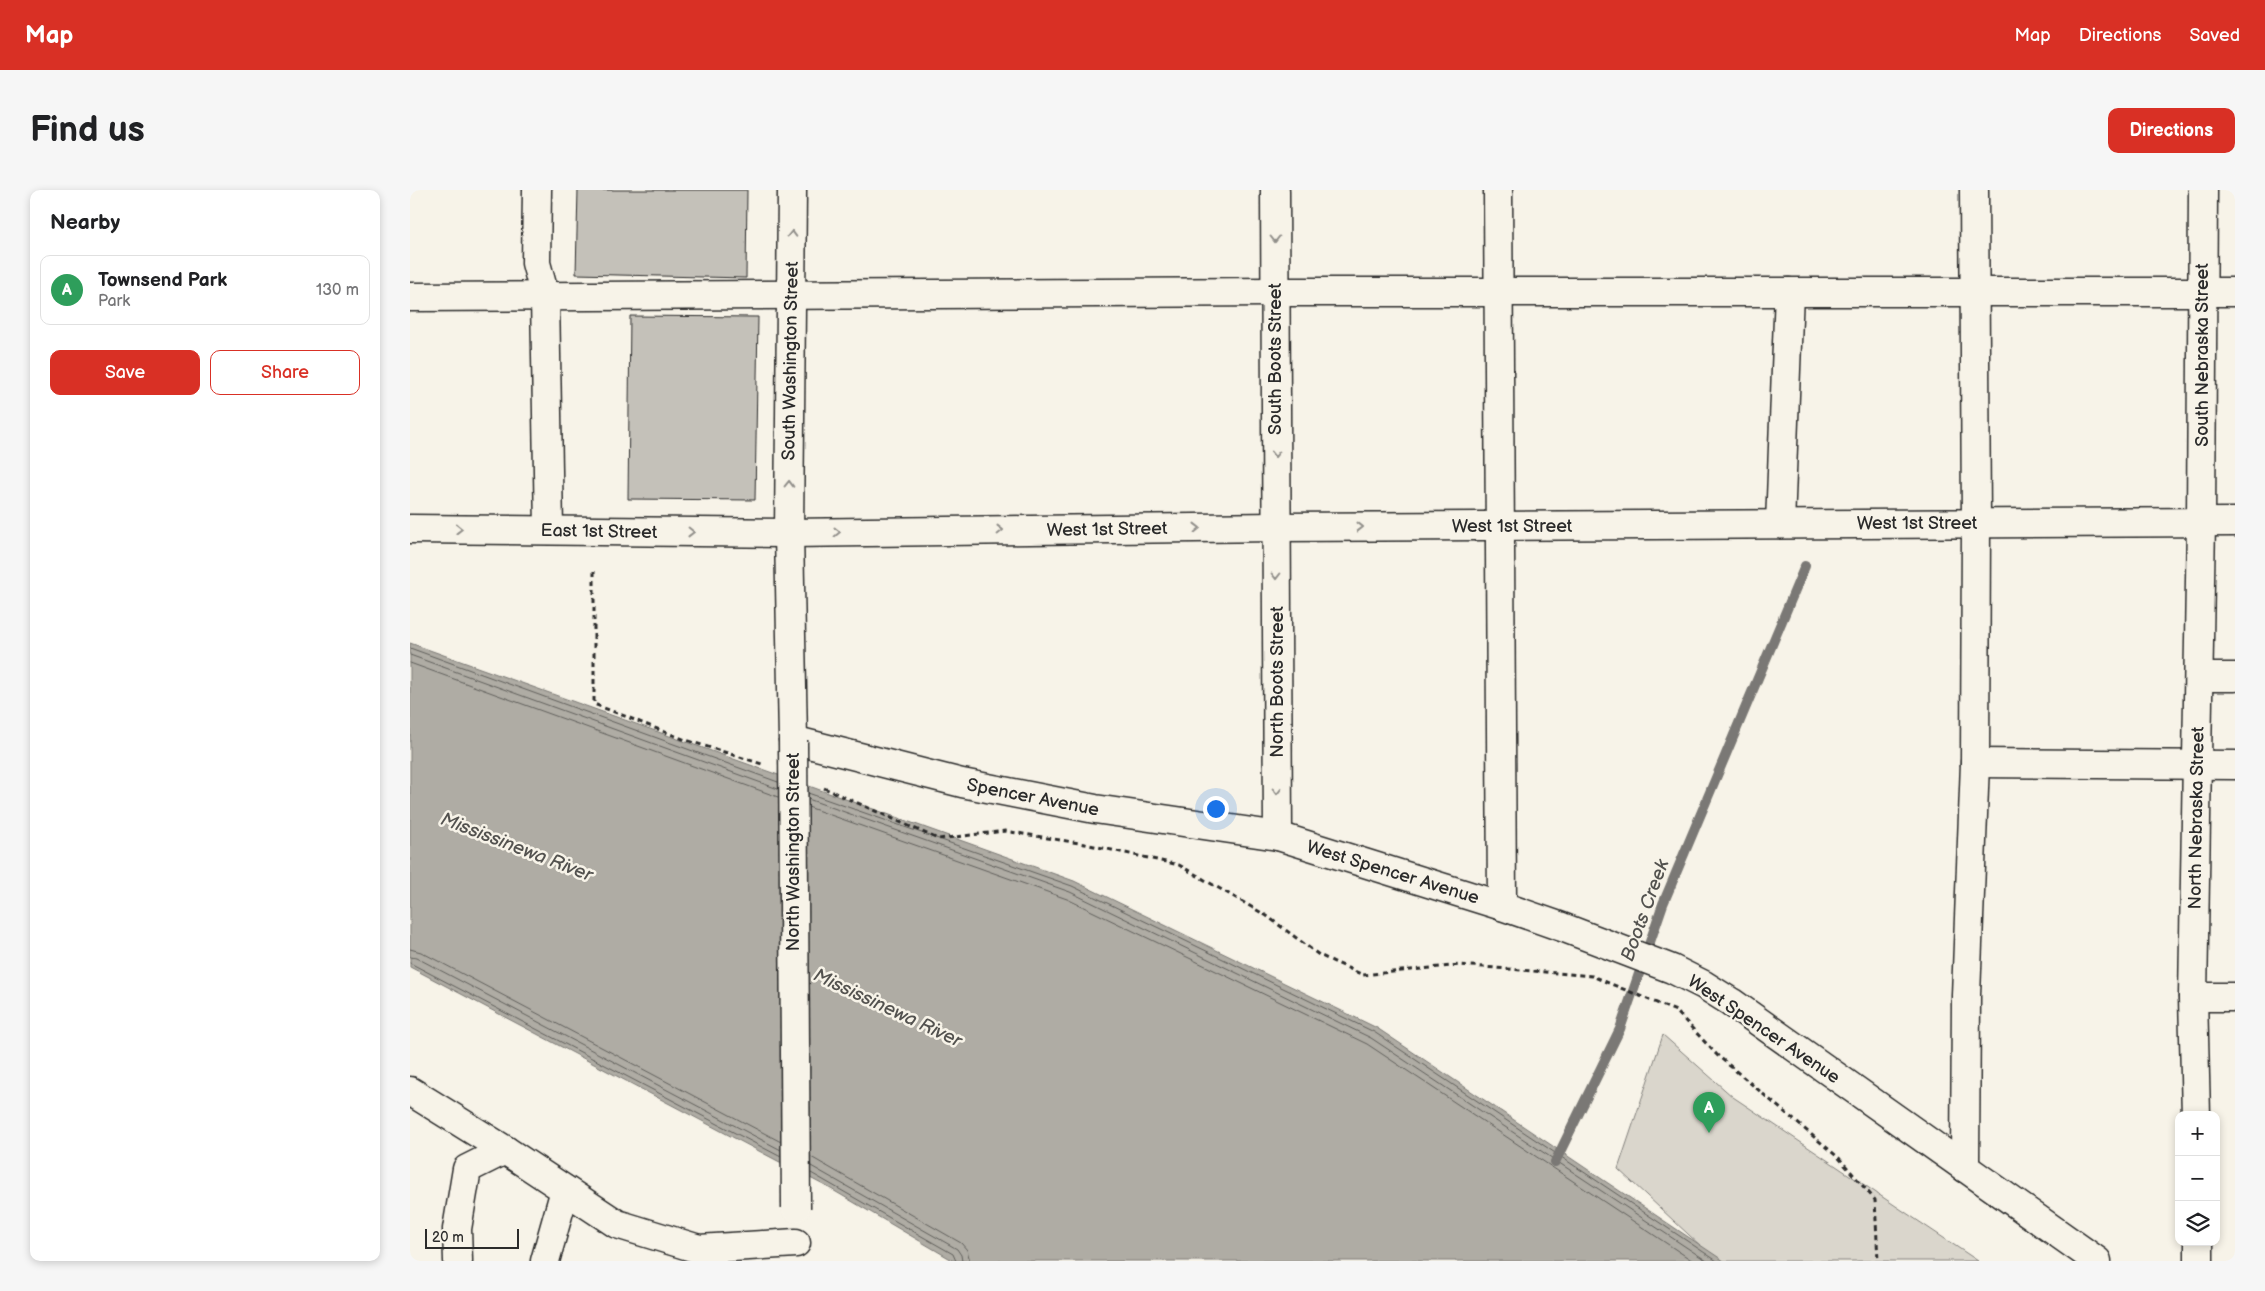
<!DOCTYPE html>
<html lang="en">
<head>
<meta charset="utf-8">
<style>
  :root { --surface:#fff; --page:#f6f6f6; --text:#202124; --muted:#757577; --line:#e0e0e0; --accent:#d93025 }
  body { margin:0; font-family:"Balsamiq Sans",sans-serif; background:var(--page); color:var(--text) }
  .controls { position:absolute; right:15px; bottom:15px; display:grid; overflow:hidden; border-radius:10px; box-shadow:0 2px 8px #0003 }
  .controls button { width:45px; height:45px; display:grid; place-items:center; padding:0; border:0; border-bottom:1px solid var(--line); background:var(--surface); color:var(--text); font:25px sans-serif }
  .scale { position:absolute; left:15px; bottom:12px; width:94px; box-sizing:border-box; padding-left:5px; border:2px solid #2b2b2b; border-top:0; font-size:14px; line-height:18px; white-space:nowrap; color:#2b2b2b; -webkit-text-stroke:4px #f7f3e8; paint-order:stroke }
  .you { position:absolute; left:805px; top:618px; width:18px; height:18px; margin:-12px; border:4px solid #fff; border-radius:50%; background:#1a73e8; box-shadow:0 0 0 8px #1a73e833 }
  .badge { display:grid; place-items:center; width:32px; height:32px; border-radius:50%; background:var(--accent); color:#fff; font-size:16px; font-weight:700 }
  .pin { position:absolute; translate:-50% -41px; filter:drop-shadow(0 1px 2px #0008) }
  .pin::after { content:''; position:absolute; top:26px; width:18px; height:15px; background:inherit; clip-path:polygon(0 0,100% 0,50% 100%) }
  .list { margin:0; padding:0; list-style:none }
  h2 { display:flex; justify-content:space-between; align-items:center; height:65px; margin:0; padding:0 20px; font-size:21px }
  h2 small { font-size:16px; font-weight:400; color:var(--muted) }
  .list li { display:grid; grid-template-columns:32px 1fr auto; gap:15px; align-items:center; box-sizing:border-box; height:70px; margin:0 10px 10px; padding:0 10px; border:1px solid var(--line); border-radius:10px }
  .list b { display:block; font-size:19px; white-space:nowrap }
  .list p { margin:0; font-size:16px; white-space:nowrap; color:var(--muted) }
  .list em { font-size:16px; font-style:normal; color:var(--muted) }
  .actions { display:flex; gap:10px; padding:15px 20px }
  .actions a { flex:1; padding:11px 0; border:1px solid var(--accent); border-radius:10px; text-align:center; font-size:18px; color:var(--accent) }
  .actions .main { background:var(--accent); color:#fff }
  .icon { flex:none; width:28px; height:28px; fill:none; stroke:currentColor; stroke-width:2; stroke-linecap:round; stroke-linejoin:round }
  .map { position:relative; flex:none; width:1825px; height:1071px; overflow:hidden; border-radius:10px }
  header { display:flex; align-items:center; gap:30px; box-sizing:border-box; height:70px; padding:0 25px; background:var(--accent); color:#fff }
  header strong { font-size:24px }
  nav { display:flex; gap:28px; margin-inline-start:auto; font-size:18px }
  .intro { display:flex; align-items:center; justify-content:space-between; box-sizing:border-box; height:120px; padding:0 30px }
  h1 { margin:0; font-size:35px }
  .button { padding:12px 22px; border-radius:10px; background:var(--accent); color:#fff; font-size:18px; font-weight:700 }
  main { display:flex; gap:30px; padding:0 30px }
  aside { flex:1; background:var(--surface); border-radius:10px; box-shadow:0 2px 8px #0003 }
  .map>svg:first-child { display:block }
  .green { fill:#dad6cc; stroke:#82807c }
  .water { fill:#afaca4; stroke:#7a7874 }
  .lines { fill:none; stroke-linecap:round; stroke-linejoin:round }
  .shore { stroke:#605f5b; stroke-width:1 }
  .stream { stroke:#7a7874; stroke-width:10 }
  .building { fill:#c4c1b9; stroke:#2b2b2b }
  .minor-casing { stroke:#2b2b2b; stroke-width:31 }
  .major-casing { stroke:#2b2b2b; stroke-width:31 }
  .path { stroke:#2b2b2b; stroke-width:3; stroke-dasharray:5 4; stroke-linecap:butt }
  .minor { stroke:#f7f3e8; stroke-width:28 }
  .major { stroke:#f7f3e8; stroke-width:28 }
  .minor-bridge-casing { stroke:#2b2b2b; stroke-width:31; stroke-linecap:butt }
  .minor-bridge { stroke:#f7f3e8; stroke-width:28 }
  .oneway { stroke:#918f8a }
  .labels { text-anchor:middle; stroke-width:5; stroke-linejoin:round; paint-order:stroke }
  .street-label { font-size:18px; fill:#2b2b2b; stroke:#f7f3e8 }
  .water-label { font-size:19px; font-style:italic; fill:#53524f; stroke:#f7f3e8 }
</style>
</head>
<body>
<header>
<strong>Map</strong>
<nav><a>Map</a><a>Directions</a><a>Saved</a></nav>
</header>
<div class="intro"><h1>Find us</h1><a class="button">Directions</a></div>
<main>
<aside>
<h2>Nearby<small></small></h2>
<ul class="list">
<li><span class="badge" style="background:#2e9e5b">A</span><div><b>Townsend Park</b><p>Park</p></div><em>130 m</em></li>
</ul>
<div class="actions"><a class="main">Save</a><a>Share</a></div>
</aside>
<div class="map">
<svg width="1825" height="1071" viewBox="0 0 1825 1071">
  <rect width="100%" height="100%" fill="#f7f3e8"/>
  <filter id="ink" filterUnits="userSpaceOnUse"><feTurbulence type="fractalNoise" baseFrequency=".02" numOctaves="2"/><feDisplacementMap in="SourceGraphic" scale="10" xChannelSelector="R" yChannelSelector="G"/><feConvolveMatrix kernelMatrix="1 2 1 2 8 2 1 2 1" color-interpolation-filters="sRGB"/></filter>
  <g filter="url(#ink)">
    <path class="green" d="M1253,845L1323,907L1568,1071H1307L1208,979Z"/>
    <path class="water" d="M0,453L664,691L967,838L1314,1071H544L421,999L0,777Z"/>
    <g class="lines">
      <g class="shore">
        <path d="M0,458L368,592"/>
        <path d="M0,465L368,599"/>
        <path d="M0,473L368,607"/>
        <path d="M398,603L662,696L964,842L1307,1071"/>
        <path d="M398,609L660,702L961,848L1297,1071"/>
        <path d="M398,617L657,709L957,854L1283,1071"/>
        <path d="M0,759L11,762L371,952"/>
        <path d="M0,767L7,768L371,960"/>
        <path d="M0,773L371,967"/>
        <path d="M401,967L551,1053L557,1060L560,1071"/>
        <path d="M401,976L547,1059L551,1065L552,1071"/>
        <path d="M401,983L543,1064L546,1071"/>
      </g>
      <path class="stream" d="M1145,972L1210,839L1253,714L1395,376"/>
    </g>
    <g class="building">
      <path d="M168,0H337L336,88L166,84Z"/>
      <path d="M220,126L348,127L345,310L218,309Z"/>
    </g>
    <g class="lines">
      <defs>
        <g id="minor">
          <path d="M127,0L126,73L135,106L139,340"/>
          <path d="M865,0L868,646"/>
          <path d="M1088,0L1092,716"/>
          <path d="M0,107L865,102H1825"/>
          <path d="M1370,334L1379,102"/>
          <path d="M379,343L866,337L1825,332"/>
          <path d="M1789,487H1825"/>
          <path d="M1565,573L1825,575"/>
          <path d="M1783,807H1825"/>
          <path d="M0,901L95,960"/>
          <path d="M1786,925L1783,807L1791,331L1793,0"/>
          <path d="M1555,978L1556,805L1565,573L1566,333L1564,0"/>
          <path d="M1789,1052V1071"/>
          <path d="M48,1071L47,1039L57,979L95,960L207,1034L289,1059L386,1053"/>
          <path d="M135,1071L155,1000"/>
        </g>
        <g id="major">
          <path d="M382,0L379,343L383,550L552,593L685,619L868,646L1092,716L1152,737L1262,779L1294,795L1321,812L1687,1071"/>
          <path d="M0,339L379,343"/>
        </g>
      </defs>
      <use href="#minor" class="minor-casing"/>
      <use href="#major" class="major-casing"/>
      <g class="path">
        <path d="M184,381V514L273,549L355,575"/>
        <path d="M414,598L528,649L595,641L675,654L769,675L857,726L909,765L953,785L1050,775L1182,786L1266,821L1307,865L1429,968L1465,1010L1468,1071"/>
      </g>
      <use href="#minor" class="minor"/>
      <use href="#major" class="major"/>
      <defs>
        <path id="minor-bridge" d="M383,550L386,1018"/>
      </defs>
      <use href="#minor-bridge" class="minor-bridge-casing"/>
      <use href="#minor-bridge" class="minor-bridge"/>
    </g>
    <defs><path id="oneway-chevron" d="M-2-3.5L2.5 0L-2 3.5" fill="none" stroke-width="1.6" stroke-linecap="round" stroke-linejoin="round" transform="scale(1.25)"/></defs>
    <g class="oneway">
      <use href="#oneway-chevron" transform="translate(382 44) rotate(-89)"/>
      <use href="#oneway-chevron" transform="translate(865 49) rotate(90)"/>
      <use href="#oneway-chevron" transform="translate(865 264) rotate(90)"/>
      <use href="#oneway-chevron" transform="translate(379 294) rotate(-89)"/>
      <use href="#oneway-chevron" transform="translate(950 337)"/>
      <use href="#oneway-chevron" transform="translate(787 338) rotate(-1)"/>
      <use href="#oneway-chevron" transform="translate(49 339) rotate(1)"/>
      <use href="#oneway-chevron" transform="translate(590 340) rotate(-1)"/>
      <use href="#oneway-chevron" transform="translate(281 342) rotate(1)"/>
      <use href="#oneway-chevron" transform="translate(427 342) rotate(-1)"/>
      <use href="#oneway-chevron" transform="translate(866 386) rotate(90)"/>
      <use href="#oneway-chevron" transform="translate(867 601) rotate(90)"/>
    </g>
  </g>
  <g class="labels">
    <g class="street-label">
      <text transform="translate(1792 165) rotate(-90)" y="6">South Nebraska Street</text>
      <text transform="translate(865 169) rotate(-90)" y="6">South Boots Street</text>
      <text transform="translate(380 171) rotate(-89)" y="6">South Washington Street</text>
      <text x="1507" y="339">West 1st Street</text>
      <text x="1102" y="342">West 1st Street</text>
      <text transform="translate(697 339) rotate(-1)" y="6">West 1st Street</text>
      <text transform="translate(189 341) rotate(1)" y="6">East 1st Street</text>
      <text transform="translate(867 492) rotate(-90)" y="6">North Boots Street</text>
      <text transform="translate(623 607) rotate(11)" y="6">Spencer Avenue</text>
      <text transform="translate(1786 628) rotate(-89)" y="6">North Nebraska Street</text>
      <text transform="translate(383 662) rotate(-90)" y="6">North Washington Street</text>
      <text transform="translate(983 682) rotate(17)" y="6">West Spencer Avenue</text>
      <text transform="translate(1354 839) rotate(34)" y="6">West Spencer Avenue</text>
    </g>
    <g class="water-label">
      <text transform="translate(107 656) rotate(21)" y="7">Mississinewa River</text>
      <text transform="translate(1234 720) rotate(-70)" y="7">Boots Creek</text>
      <text transform="translate(478 817) rotate(25)" y="7">Mississinewa River</text>
    </g>
  </g>
</svg>
<div class="controls">
<button>+</button>
<button>−</button>
<button><svg class="icon" aria-label="layers" viewBox="0 0 24 24"><path d="M12 4l9 5-9 5-9-5zM3 14l9 5 9-5"/></svg></button>
</div>
<div class="scale">20 m</div>
<div class="you"></div>
<div class="pin badge" style="left:1299px;top:943px;background:#2e9e5b">A</div>
</div>
</main>
</body>
</html>
